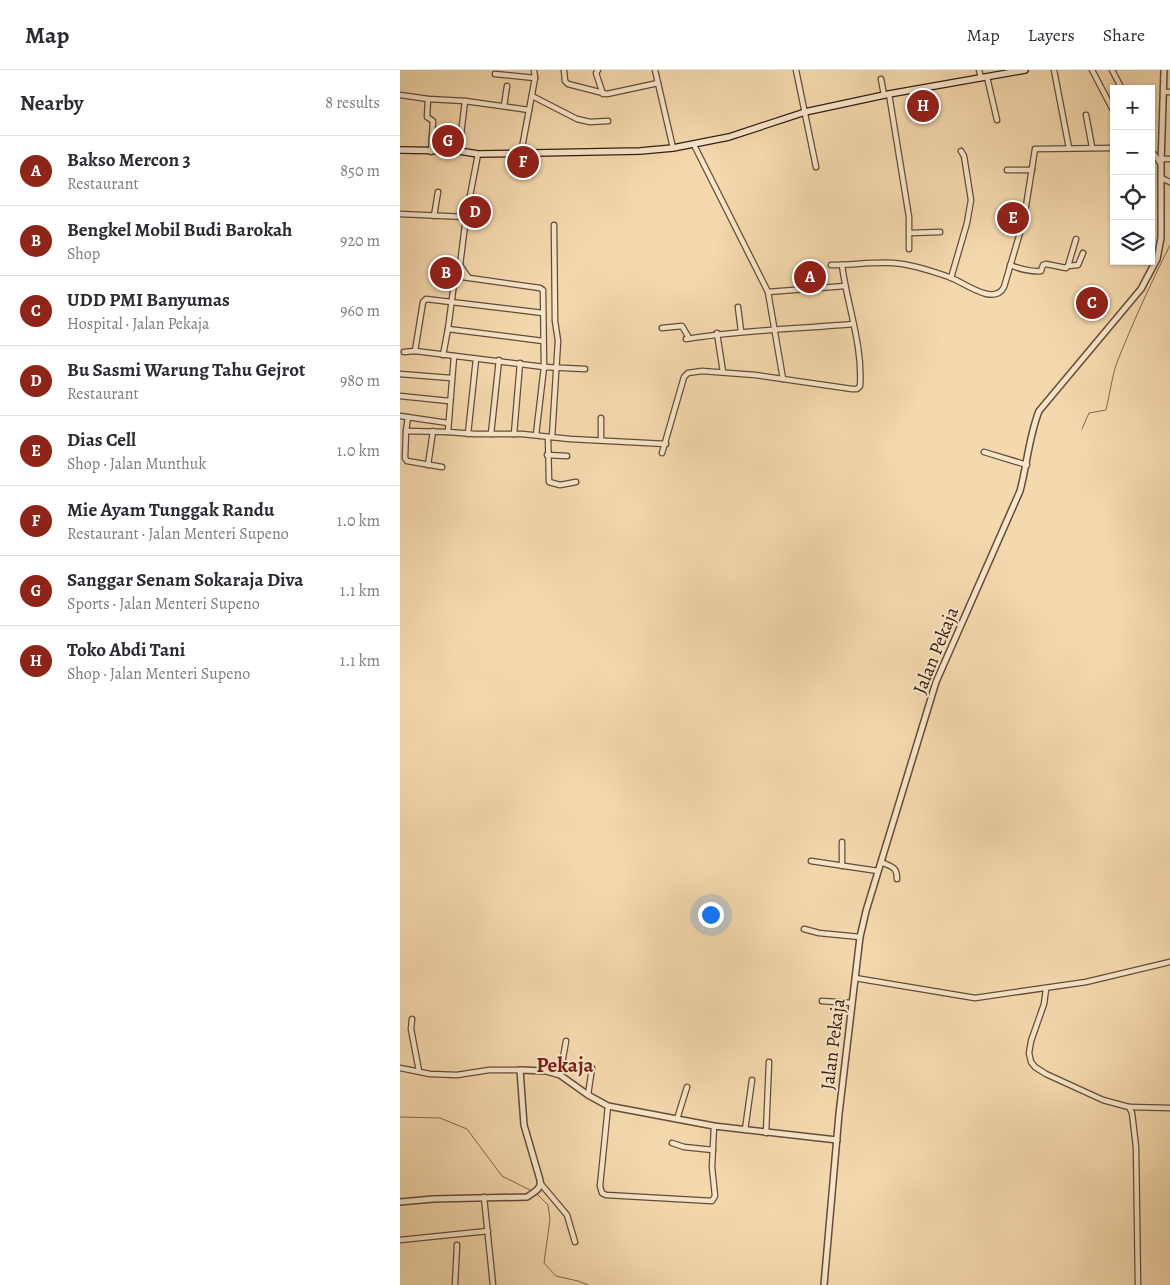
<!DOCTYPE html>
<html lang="en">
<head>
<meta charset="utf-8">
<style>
  :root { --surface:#fff; --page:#f2f2f3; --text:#2b2b33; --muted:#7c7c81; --line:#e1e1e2; --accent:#8f2418 }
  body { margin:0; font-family:Alegreya,serif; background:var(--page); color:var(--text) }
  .controls { position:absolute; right:15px; top:15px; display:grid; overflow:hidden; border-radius:0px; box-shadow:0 1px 4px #0004 }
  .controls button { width:45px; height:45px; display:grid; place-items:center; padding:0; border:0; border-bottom:1px solid var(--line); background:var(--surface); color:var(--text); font:25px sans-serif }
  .you { position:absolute; left:310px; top:844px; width:18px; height:18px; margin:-12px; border:4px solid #fff; border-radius:50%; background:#1a73e8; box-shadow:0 0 0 8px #1a73e833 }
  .badge { display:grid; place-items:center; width:32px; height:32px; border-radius:50%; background:var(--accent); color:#fff; font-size:16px; font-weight:700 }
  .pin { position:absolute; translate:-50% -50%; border:2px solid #fff; box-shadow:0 1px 5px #0006 }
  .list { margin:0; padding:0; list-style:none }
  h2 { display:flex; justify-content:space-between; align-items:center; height:65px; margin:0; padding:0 20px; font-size:21px }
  h2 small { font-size:16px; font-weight:400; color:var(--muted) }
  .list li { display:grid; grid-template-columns:32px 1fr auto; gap:15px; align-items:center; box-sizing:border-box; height:70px; padding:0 20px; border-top:1px solid var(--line) }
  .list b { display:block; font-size:19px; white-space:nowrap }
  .list p { margin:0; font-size:16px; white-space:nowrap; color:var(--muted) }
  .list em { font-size:16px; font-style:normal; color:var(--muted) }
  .icon { flex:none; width:28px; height:28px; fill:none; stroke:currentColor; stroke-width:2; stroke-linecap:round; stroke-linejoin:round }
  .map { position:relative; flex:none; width:770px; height:1215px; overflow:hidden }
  header { display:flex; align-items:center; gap:30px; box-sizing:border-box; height:70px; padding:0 25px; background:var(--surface); border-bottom:1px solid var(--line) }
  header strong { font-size:24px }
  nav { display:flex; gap:28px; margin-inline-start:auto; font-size:18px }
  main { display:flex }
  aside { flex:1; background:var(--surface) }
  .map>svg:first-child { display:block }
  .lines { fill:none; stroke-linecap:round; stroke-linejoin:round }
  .stream { stroke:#806750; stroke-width:1 }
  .minor-casing { stroke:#644c39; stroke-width:7 }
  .tertiary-casing { stroke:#644c39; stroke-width:8 }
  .secondary-casing { stroke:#341d12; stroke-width:8 }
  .minor { stroke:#f8e6ca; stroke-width:4.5 }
  .tertiary { stroke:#f8e6ca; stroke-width:5 }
  .secondary { stroke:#f8e6ca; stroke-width:5.5 }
  .labels { text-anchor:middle; stroke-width:4; stroke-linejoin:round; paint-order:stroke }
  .street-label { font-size:19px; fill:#341d12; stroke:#f8e6ca }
  .quarter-label { font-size:21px; font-weight:bold; fill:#7a1f14; stroke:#f8e6ca }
</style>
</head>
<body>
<header>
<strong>Map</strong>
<nav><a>Map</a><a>Layers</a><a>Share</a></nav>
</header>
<main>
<aside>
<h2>Nearby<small>8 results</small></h2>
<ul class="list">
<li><span class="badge">A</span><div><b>Bakso Mercon 3</b><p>Restaurant</p></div><em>850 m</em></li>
<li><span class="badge">B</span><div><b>Bengkel Mobil Budi Barokah</b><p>Shop</p></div><em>920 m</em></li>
<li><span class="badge">C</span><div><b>UDD PMI Banyumas</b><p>Hospital · Jalan Pekaja</p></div><em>960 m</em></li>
<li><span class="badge">D</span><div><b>Bu Sasmi Warung Tahu Gejrot</b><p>Restaurant</p></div><em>980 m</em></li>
<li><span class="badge">E</span><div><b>Dias Cell</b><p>Shop · Jalan Munthuk</p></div><em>1.0 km</em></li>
<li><span class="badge">F</span><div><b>Mie Ayam Tunggak Randu</b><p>Restaurant · Jalan Menteri Supeno</p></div><em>1.0 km</em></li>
<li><span class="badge">G</span><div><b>Sanggar Senam Sokaraja Diva</b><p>Sports · Jalan Menteri Supeno</p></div><em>1.1 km</em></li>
<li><span class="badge">H</span><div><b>Toko Abdi Tani</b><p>Shop · Jalan Menteri Supeno</p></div><em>1.1 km</em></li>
</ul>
</aside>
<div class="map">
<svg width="770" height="1215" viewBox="0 0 770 1215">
  <rect width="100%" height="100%" fill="#f5d9ae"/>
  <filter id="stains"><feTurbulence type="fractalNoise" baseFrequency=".004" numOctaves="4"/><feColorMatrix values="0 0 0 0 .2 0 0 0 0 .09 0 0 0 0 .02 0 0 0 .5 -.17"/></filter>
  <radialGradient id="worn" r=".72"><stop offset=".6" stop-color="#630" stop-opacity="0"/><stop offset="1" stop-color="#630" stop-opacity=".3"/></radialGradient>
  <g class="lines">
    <g class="stream">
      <path d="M682,359L689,343L706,340C709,327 712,308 716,295C732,254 750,215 770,175"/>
      <path d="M0,1047L40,1048L67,1059L102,1106L132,1121"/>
      <path d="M136,1123L148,1135L150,1149L144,1193L156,1206L178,1211L188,1215"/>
    </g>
    <defs>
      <g id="minor">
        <path d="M164,0L165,11L168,14L207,24L258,13"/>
        <path d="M198,0L196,3L203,24"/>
        <path d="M255,0L273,78"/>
        <path d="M396,0L416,97"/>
        <path d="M579,0L581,8"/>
        <path d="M654,0L669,78"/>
        <path d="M692,0L714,42"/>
        <path d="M712,0L722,19"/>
        <path d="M95,4L135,8"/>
        <path d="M587,7L597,50"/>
        <path d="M481,9L484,25"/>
        <path d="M764,22H770"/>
        <path d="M489,24L509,147V179"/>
        <path d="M0,25L28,29L65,31"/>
        <path d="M132,26L177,49L190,52L208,51"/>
        <path d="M28,29L27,47L33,51L31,82"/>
        <path d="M104,36L107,16"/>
        <path d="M686,45L692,77"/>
        <path d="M294,75L368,222L383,309"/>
        <path d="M59,81L65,31L129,40"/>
        <path d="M121,83L135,8L134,0"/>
        <path d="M751,83L754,84L761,94"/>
        <path d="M761,89H770"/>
        <path d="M607,100H632"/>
        <path d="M761,108L770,112"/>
        <path d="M0,144L66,147L60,195L55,206L48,259L43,285"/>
        <path d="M34,146L38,122"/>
        <path d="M66,147L78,84"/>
        <path d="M510,163L540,162"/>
        <path d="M60,195L68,207"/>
        <path d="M431,195C451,195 472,192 493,193C511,194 532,201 549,207C562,211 594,237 604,217L624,149L635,79L714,78"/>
        <path d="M610,195C620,199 630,202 641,201L643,195L646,194L666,198L668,196L676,169"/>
        <path d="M668,196L678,195L683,183"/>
        <path d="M551,208L567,153L571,130L564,86L561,81"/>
        <path d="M368,222L445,216"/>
        <path d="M338,237L341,261"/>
        <path d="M262,258L282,256L289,268"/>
        <path d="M48,259L143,271"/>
        <path d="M317,263L323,302"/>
        <path d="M286,269C342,260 397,259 453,254"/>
        <path d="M15,281L23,232L26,229L143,243"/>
        <path d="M4,282L15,281L144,297L143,220L140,218L55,206"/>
        <path d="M0,304L51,308"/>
        <path d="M0,326L49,331"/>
        <path d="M0,346L48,353"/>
        <path d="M201,348V370"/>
        <path d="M6,361L8,347"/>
        <path d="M48,362L54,286"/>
        <path d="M68,364L76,289"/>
        <path d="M91,364L99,290"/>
        <path d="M114,364L120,293"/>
        <path d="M136,365L144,297L185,299"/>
        <path d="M148,367L149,412L160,415L176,412"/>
        <path d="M152,367L158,271L155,251L154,155"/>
        <path d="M584,382L627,395"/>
        <path d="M262,383L284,307L288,303L302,301L355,305L452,319H457L460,316C463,275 447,235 442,195"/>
        <path d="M147,385L167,386"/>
        <path d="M28,395L33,361"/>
        <path d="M42,397L7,391L5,388L6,361L48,362L75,364H122L170,369L266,374"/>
        <path d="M411,791L478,801"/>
        <path d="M481,792C491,797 497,796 497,809"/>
        <path d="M442,796V772"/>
        <path d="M404,859L419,863L460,867"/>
        <path d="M455,908L575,928L686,912L770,892"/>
        <path d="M646,919L644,934L631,971L629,983L631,992L635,997L646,1004L703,1030L725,1036L729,1037L732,1043L736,1077L738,1215"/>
        <path d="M422,931L452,933"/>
        <path d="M12,949L11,959L19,1001"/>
        <path d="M0,998L30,1004L57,1005L89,1000H120"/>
        <path d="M160,1005L166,971"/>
        <path d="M188,1025L192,998"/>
        <path d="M208,1036L200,1116L202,1123L206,1125L312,1131L315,1126L312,1097L314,1056"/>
        <path d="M729,1037L770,1038"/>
        <path d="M277,1049L287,1017"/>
        <path d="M345,1060L352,1010"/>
        <path d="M366,1063L369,992"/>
        <path d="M272,1073L284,1077L313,1080"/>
        <path d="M141,1114L167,1145L175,1172"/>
        <path d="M84,1127L93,1215"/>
        <path d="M0,1170L88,1161"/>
        <path d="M55,1215L57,1175"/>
      </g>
      <g id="tertiary">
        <path d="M0,1132L33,1129L127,1127C134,1122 142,1119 140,1110L124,1055L120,1000L146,1001L160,1005L188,1025L208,1036L314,1056L437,1070"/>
        <path d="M424,1215L439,1044L460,867L466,841L536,612L620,421C627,395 629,366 639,341L741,219L757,189L761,168V94L764,0"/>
      </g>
      <path id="secondary" d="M0,80L59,81L78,84L240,81L273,78L329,67L405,42L489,24L625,0"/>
    </defs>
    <use href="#minor" class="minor-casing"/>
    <use href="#tertiary" class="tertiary-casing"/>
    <use href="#secondary" class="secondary-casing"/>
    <use href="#minor" class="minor"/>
    <use href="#tertiary" class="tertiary"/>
    <use href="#secondary" class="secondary"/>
  </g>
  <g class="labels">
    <g class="street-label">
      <text transform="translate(535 580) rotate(-68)" y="7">Jalan Pekaja</text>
      <text transform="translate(432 974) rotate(-83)" y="7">Jalan Pekaja</text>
    </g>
    <g class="quarter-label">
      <text x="165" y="1002">Pekaja</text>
    </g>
  </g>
  <rect width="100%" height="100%" filter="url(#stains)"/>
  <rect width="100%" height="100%" fill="url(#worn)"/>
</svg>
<div class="controls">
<button>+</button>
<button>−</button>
<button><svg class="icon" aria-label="locate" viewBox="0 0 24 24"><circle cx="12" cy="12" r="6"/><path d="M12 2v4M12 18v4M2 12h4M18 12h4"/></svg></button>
<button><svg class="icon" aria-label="layers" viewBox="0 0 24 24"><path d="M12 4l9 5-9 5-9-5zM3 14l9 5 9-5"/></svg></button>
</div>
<div class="you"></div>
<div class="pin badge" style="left:410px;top:207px">A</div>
<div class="pin badge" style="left:46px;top:203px">B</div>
<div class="pin badge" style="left:692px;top:233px">C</div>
<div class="pin badge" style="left:75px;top:142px">D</div>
<div class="pin badge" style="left:613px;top:148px">E</div>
<div class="pin badge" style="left:123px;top:92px">F</div>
<div class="pin badge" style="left:48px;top:71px">G</div>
<div class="pin badge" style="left:523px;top:36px">H</div>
</div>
</main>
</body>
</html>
